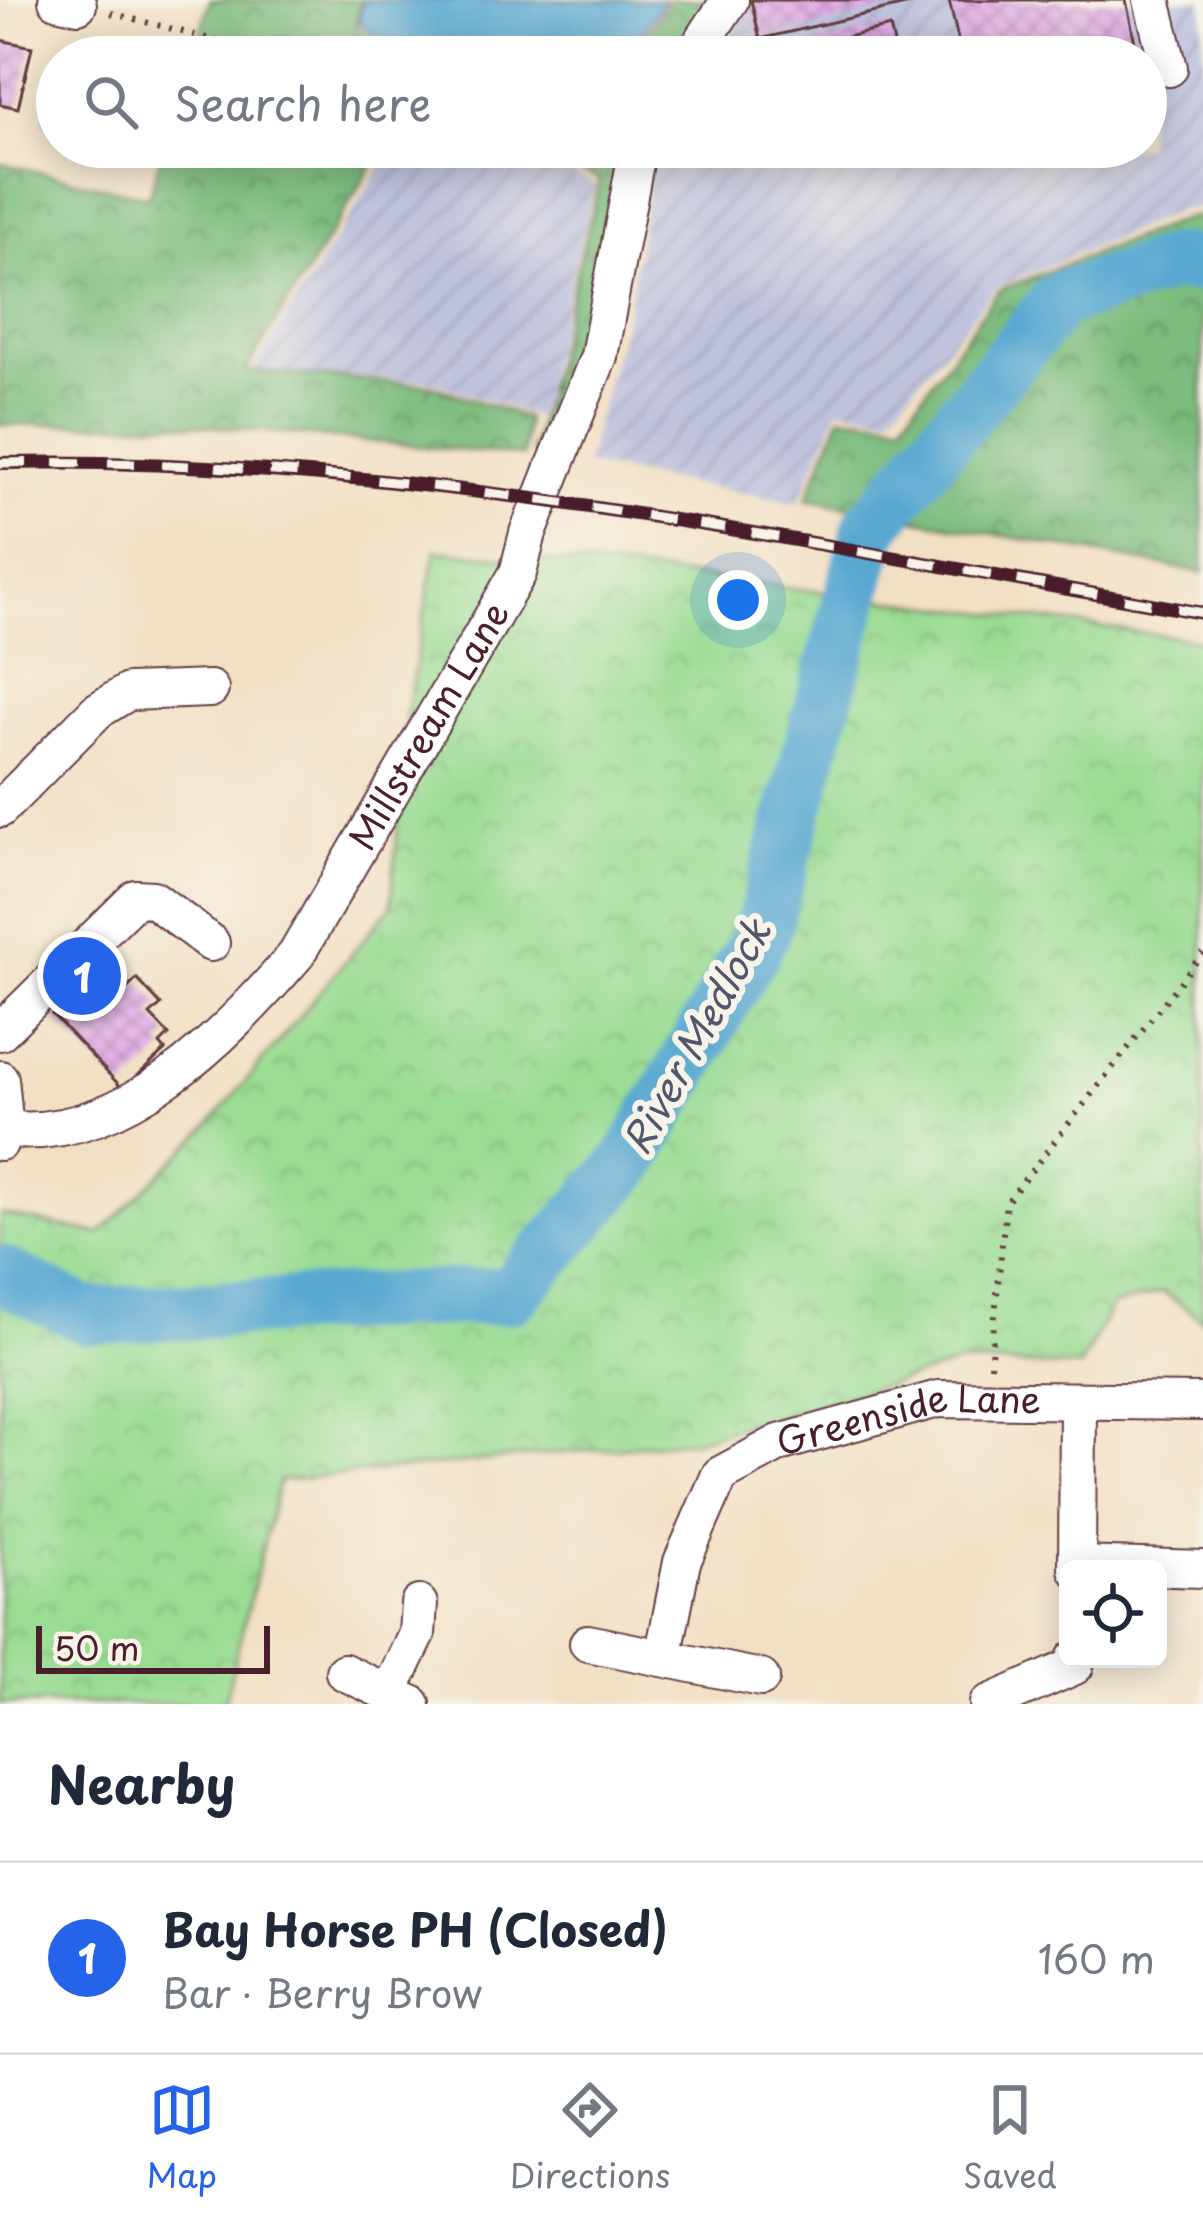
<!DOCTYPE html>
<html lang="en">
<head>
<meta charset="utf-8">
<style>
  :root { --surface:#fff; --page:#f6f6f7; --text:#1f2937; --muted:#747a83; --line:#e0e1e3; --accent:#2563eb }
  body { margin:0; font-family:"Playpen Sans",sans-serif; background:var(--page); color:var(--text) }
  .controls { position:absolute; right:36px; bottom:36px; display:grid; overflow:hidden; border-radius:18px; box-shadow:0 6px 30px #0003 }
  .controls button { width:108px; height:108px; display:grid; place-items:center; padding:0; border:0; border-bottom:3px solid var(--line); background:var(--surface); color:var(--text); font:60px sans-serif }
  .scale { position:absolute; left:36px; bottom:30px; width:234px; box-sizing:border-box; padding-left:12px; border:6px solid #4a1f2b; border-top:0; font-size:33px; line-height:42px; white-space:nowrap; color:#4a1f2b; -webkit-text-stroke:9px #f7f3e8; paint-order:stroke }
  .you { position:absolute; left:738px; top:600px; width:42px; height:42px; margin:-30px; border:9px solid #fff; border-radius:50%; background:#1a73e8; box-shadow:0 0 0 18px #1a73e833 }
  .badge { display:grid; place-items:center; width:78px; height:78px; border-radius:50%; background:var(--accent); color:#fff; font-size:39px; font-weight:700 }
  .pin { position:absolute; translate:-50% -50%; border:6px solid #fff; box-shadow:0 3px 12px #0006 }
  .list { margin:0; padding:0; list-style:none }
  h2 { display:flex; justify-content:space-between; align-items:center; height:156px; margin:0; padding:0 48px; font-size:51px }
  h2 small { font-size:39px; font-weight:400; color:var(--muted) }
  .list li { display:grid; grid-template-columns:78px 1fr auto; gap:36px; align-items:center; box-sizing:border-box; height:192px; padding:0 48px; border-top:3px solid var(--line) }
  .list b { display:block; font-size:45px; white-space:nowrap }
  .list p { margin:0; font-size:39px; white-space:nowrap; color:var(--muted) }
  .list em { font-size:39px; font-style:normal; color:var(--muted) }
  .icon { flex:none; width:66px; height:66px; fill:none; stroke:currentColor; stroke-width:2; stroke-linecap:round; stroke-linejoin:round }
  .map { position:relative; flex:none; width:1203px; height:1704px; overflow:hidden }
  .search { position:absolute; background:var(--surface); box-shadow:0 6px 30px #0003; left:36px; right:36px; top:36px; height:132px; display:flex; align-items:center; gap:30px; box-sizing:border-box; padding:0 42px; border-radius:66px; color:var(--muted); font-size:45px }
  .sheet { height:348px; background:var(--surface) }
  nav { display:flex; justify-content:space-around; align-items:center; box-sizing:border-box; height:168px; border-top:3px solid var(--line); background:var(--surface); font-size:33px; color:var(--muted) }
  nav a { display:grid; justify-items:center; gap:6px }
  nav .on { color:var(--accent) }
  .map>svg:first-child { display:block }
  .industrial { fill:url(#industrial-furrows) }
  .forest { fill:url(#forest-crowns); stroke:#626e54; stroke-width:3 }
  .park { fill:url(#park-crowns); stroke:#727e5f; stroke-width:3 }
  .water { fill:#58a8d2; stroke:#51647e; stroke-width:3 }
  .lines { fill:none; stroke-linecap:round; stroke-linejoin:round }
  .river { stroke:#58a8d2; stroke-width:57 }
  .building { fill:url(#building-cross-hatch) }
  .minor-casing { stroke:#633c42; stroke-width:40 }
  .path { stroke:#633c42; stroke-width:6; stroke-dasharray:3 9; stroke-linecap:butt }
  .minor { stroke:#fff; stroke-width:36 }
  .rail-casing { stroke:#4a1f2b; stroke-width:14 }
  .rail { stroke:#f7f3e8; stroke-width:9; stroke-dasharray:27; stroke-linecap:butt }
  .labels { text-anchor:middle; stroke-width:12; stroke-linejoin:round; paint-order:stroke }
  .street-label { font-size:36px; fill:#4a1f2b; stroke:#f7f3e8 }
  .water-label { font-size:39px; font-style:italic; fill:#50566e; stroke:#f7f3e8 }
</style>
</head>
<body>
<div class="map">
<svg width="1203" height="1704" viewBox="0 0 1203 1704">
  <defs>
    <pattern id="industrial-furrows" width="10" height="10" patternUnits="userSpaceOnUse" patternTransform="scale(3)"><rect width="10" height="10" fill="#bfc2dd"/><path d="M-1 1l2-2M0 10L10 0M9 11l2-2" fill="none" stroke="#a6a6be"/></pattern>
    <pattern id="forest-crowns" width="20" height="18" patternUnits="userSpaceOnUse" patternTransform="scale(3)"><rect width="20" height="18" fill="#7bbc7d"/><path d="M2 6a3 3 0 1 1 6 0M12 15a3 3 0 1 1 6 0" fill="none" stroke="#679867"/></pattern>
    <pattern id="park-crowns" width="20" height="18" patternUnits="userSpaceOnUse" patternTransform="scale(3)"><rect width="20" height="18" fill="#9adc93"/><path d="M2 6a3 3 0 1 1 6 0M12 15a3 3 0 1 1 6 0" fill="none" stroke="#86bc7f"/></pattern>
    <pattern id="building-cross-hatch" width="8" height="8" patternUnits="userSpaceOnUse" patternTransform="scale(3)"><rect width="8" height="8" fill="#e1abe6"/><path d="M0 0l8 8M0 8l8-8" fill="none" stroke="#b88bbb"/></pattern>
  </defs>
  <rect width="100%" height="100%" fill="#f7f3e8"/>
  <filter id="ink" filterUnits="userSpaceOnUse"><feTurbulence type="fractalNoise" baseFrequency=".00833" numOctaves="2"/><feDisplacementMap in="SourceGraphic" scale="24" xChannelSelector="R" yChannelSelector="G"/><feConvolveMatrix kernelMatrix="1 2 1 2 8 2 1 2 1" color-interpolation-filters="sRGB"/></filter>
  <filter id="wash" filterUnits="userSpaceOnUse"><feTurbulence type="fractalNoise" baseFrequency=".004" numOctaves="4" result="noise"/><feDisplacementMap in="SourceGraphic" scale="48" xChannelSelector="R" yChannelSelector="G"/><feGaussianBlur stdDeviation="2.7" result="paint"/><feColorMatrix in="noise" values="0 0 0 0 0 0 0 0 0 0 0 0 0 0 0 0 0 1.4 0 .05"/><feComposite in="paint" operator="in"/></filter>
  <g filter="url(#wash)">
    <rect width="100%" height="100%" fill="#f2e0c4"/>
    <g class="industrial">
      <path d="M744,0H1203V208L1180,210L995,288L890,416L839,408L799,503L585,465L627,311L653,161L661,147H1146V57H712Z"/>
      <path d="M520,147L595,185L537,417L428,381L252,372L393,148Z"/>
    </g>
    <g class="forest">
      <path d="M210,0H360L356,27L389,57H192Z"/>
      <path d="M670,0H716L681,57H634Z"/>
      <path d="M164,147H384L246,371L429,385L526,418L523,456L177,423L0,425V163L148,197Z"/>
      <path d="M530,147H623C615,248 587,354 552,449L531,452L600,180Z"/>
      <path d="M1203,216V573L807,499L841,415L903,422L999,290L1187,218Z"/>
    </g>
    <path class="park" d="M436,550L729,580L1203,640V1320L1163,1292L1112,1306L1080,1367L963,1363L694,1440L279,1481L224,1704H0V1214L100,1234L208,1127L391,906L407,709Z"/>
    <path class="water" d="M363,0H665L628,57H395L359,22Z"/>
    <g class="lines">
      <path class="river" d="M0,1274L87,1316L510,1295L630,1162L762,933L871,527L1059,300L1173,263H1203"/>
    </g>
    <g id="blocks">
      <g class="building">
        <path d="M751,0H918V2L760,39Z"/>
        <path d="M949,0H1126L1138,57H962Z"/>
        <path d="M890,27L897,57H769V55Z"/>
        <path d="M0,40L32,47L18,108L0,104Z"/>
        <path d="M57,82V127L43,123Z"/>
        <path d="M694,147H742V149L696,159Z"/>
        <path d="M91,978L113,1002L137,979L161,1005L150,1015L169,1035L160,1044L165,1050L123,1089L52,1014Z"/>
      </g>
    </g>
  </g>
  <g filter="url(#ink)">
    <use href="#blocks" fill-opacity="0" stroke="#633c42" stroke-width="3"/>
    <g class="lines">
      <defs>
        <g id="minor">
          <path d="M57,0L78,5"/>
          <path d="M1152,0L1169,68"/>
          <path d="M692,57L730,0"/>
          <path d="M0,809L97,711L128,692L210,689"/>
          <path d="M0,1032L136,898L153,899L211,943"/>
          <path d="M0,1079L5,1129L0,1142"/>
          <path id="s1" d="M5,1129C122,1144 226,1036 296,955L518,573L528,533L599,356L638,147"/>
          <path d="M1078,1565L1203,1569"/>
          <path d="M1077,1569L1078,1401"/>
          <path d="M588,1643L761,1678"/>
          <path id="s2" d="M663,1658L682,1562L720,1475L779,1443L938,1399L1203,1402"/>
          <path d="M344,1672L412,1704"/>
          <path d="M389,1693L417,1634L419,1604"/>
          <path d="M988,1704L1075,1666V1659"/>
        </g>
      </defs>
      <use href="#minor" class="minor-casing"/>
      <g class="path">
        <path d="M111,13L279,57"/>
        <path d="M990,1366L1006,1203L1203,953"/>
      </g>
      <use href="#minor" class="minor"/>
      <defs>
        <path id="rail" d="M0,463C405,455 806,544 1203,613"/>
      </defs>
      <use href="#rail" class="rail-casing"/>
      <use href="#rail" class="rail"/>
    </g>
  </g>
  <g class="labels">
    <g class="street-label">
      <text dy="13" stroke="none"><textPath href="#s1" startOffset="618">Millstream Lane</textPath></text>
      <text dy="13" stroke="none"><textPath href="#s2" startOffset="393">Greenside Lane</textPath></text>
    </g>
    <g class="water-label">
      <text transform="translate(697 1037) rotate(-61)" y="14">River Medlock</text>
    </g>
  </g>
</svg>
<div class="controls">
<button><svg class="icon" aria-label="locate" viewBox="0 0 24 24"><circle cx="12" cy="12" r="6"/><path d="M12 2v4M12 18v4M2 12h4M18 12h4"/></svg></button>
</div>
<div class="scale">50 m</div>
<div class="you"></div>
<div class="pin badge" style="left:82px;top:976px">1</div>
<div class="search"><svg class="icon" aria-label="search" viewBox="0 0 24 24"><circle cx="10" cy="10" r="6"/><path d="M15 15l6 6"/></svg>Search here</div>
</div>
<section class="sheet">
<h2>Nearby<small></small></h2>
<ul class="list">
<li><span class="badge">1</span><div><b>Bay Horse PH (Closed)</b><p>Bar · Berry Brow</p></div><em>160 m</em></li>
</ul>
</section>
<nav>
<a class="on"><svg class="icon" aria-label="map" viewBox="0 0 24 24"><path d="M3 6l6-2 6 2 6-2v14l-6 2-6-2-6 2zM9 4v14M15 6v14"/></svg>Map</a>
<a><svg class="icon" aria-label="directions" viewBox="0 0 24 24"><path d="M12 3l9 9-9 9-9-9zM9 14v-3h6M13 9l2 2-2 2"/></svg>Directions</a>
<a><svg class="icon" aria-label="saved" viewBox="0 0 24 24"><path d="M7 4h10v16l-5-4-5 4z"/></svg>Saved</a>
</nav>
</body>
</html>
